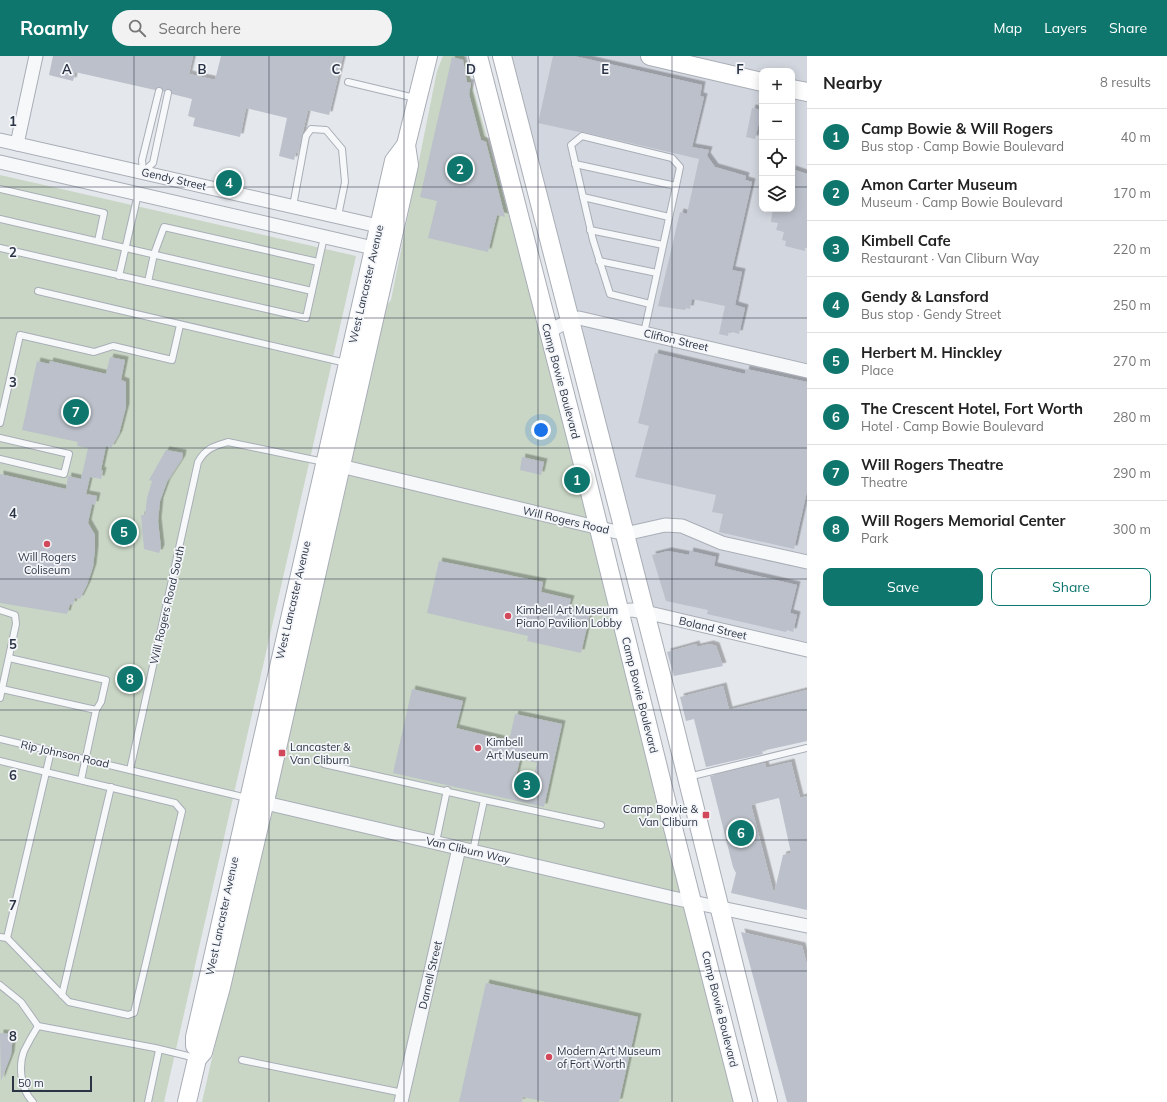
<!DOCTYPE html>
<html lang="en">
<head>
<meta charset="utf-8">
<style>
  :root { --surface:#fff; --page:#f2f2f2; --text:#222; --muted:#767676; --line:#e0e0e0; --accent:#0f766e }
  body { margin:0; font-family:Mulish,sans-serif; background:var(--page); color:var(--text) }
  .controls { position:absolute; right:12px; top:12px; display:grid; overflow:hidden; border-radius:8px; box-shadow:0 2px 10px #0003 }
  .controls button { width:36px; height:36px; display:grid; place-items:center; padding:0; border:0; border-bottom:1px solid var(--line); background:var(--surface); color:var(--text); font:20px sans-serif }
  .scale { position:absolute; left:12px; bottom:10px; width:80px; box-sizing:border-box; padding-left:4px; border:2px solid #2b3445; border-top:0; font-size:11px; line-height:14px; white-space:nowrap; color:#2b3445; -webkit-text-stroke:3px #f4f6f9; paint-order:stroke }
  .you { position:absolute; left:541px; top:374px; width:14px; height:14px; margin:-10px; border:3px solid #fff; border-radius:50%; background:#1a73e8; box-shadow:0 0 0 6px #1a73e833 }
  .badge { display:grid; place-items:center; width:26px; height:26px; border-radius:50%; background:var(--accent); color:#fff; font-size:13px; font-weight:700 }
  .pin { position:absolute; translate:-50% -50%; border:2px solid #fff; box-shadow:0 1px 4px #0006 }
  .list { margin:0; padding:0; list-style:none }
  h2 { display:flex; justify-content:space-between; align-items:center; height:52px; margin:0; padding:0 16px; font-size:17px }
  h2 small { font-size:13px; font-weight:400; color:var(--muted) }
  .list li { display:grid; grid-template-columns:26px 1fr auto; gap:12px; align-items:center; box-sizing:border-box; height:56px; padding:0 16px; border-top:1px solid var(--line) }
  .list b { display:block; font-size:15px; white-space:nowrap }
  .list p { margin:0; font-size:13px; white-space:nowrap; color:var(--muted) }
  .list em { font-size:13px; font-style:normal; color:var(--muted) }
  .actions { display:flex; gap:8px; padding:12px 16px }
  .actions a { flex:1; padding:9px 0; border:1px solid var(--accent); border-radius:8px; text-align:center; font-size:14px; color:var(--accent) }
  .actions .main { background:var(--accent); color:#fff }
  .icon { flex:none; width:22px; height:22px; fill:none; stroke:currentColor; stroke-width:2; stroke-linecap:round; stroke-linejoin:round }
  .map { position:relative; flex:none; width:807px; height:1046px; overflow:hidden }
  header { display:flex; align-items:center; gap:24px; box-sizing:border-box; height:56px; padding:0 20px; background:var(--accent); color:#fff }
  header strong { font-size:19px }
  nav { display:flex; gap:22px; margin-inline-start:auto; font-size:14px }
  .search { width:280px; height:36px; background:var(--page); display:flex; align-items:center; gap:10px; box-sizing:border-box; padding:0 14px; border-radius:22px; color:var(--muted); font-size:15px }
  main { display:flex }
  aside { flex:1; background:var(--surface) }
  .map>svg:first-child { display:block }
  .built { fill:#d2d6de; fill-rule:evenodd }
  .green { fill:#c9d6c5 }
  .building { fill:#bbc0ca; fill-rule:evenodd; filter:url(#shadow) }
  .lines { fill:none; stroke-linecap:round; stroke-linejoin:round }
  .lane-casing { stroke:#a9aeb7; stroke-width:8 }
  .street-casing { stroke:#a9aeb7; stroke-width:15 }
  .secondary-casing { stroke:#a9aeb7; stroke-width:20 }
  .lane { stroke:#f7f8fa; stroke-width:6 }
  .street { stroke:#f7f8fa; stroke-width:13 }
  .secondary { stroke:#fff; stroke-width:18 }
  .grid { fill:none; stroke:#2b3445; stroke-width:1; stroke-opacity:0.55 }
  .poi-dot { fill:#d1495b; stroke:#f4f6f9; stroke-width:1.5 }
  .labels { text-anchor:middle; stroke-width:3.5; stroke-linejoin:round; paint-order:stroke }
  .street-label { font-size:11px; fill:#2b3445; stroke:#f4f6f9 }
  .poi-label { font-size:11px; fill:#2b3445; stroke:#f4f6f9; text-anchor:start }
  .grid-label { font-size:13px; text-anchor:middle; font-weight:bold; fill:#2b3445; stroke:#f4f6f9; stroke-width:3.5; stroke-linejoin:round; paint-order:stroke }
</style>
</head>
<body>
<header>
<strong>Roamly</strong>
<div class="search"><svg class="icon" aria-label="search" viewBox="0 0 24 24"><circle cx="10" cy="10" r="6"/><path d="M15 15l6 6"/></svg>Search here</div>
<nav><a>Map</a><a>Layers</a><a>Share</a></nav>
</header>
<main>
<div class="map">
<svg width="807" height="1046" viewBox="0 0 807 1046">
  <defs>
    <filter id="shadow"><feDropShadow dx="3.5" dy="-3.5" stdDeviation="0" flood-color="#0004"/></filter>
  </defs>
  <rect width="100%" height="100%" fill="#e4e7ec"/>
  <path class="built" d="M510,0H807V587L650,553ZM762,15H792V153H762Z"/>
  <g class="green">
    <path d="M443,0H464L545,288L735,1046H202L383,254L391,244L437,15Z"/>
    <path d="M0,119L356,200L164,1046H0Z"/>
  </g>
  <g class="building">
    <path d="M53,0H193L189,18L215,24L221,0H343L329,59L308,54L298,97L296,96L294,104L279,100L287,62L246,52L240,81L193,70L195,62L188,60L192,43L172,38L169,33H166L164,36L160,31L155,34L75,16L73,25L49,19Z"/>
    <path d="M553,0H574L702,29L700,40L704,41L692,91L709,94L707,100L715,111L746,120L745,124L752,126L732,214L742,216L735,249L745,252L739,278L729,275L728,280L719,278L725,250L692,243L690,253L686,252L685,254L658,250L680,156L687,158L699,103L583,76H579L538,67Z"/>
    <path d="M452,1L463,4L467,26L471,27L469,38L481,84L486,86L505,161L497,159L488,196L428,182L437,145L420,141Z"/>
    <path d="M752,52L762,54L755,83L746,81Z"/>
    <path d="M792,113L807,118V192H805V195L785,190L786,185L782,184L784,176L776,174L778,167L771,166L773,153H792Z"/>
    <path d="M655,297L745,318L746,313L807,326V435L794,493L719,476L723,458L712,456L716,439L635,421L649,370L638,367Z"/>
    <path d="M110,301L125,304L121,324L126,326V351L119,378L111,392L106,390L101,414L103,415L101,423L90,421L86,438L97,440L95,449L92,448L88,467L95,479V493L93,511L87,529L80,543L75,542L73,549L70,548L67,558L0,547V418L66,433L68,420L81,423L88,392L77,390L78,386L22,374L37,305L49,308L50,305L106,318Z"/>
    <path d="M166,394L183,397L182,403L167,426L160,445L158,465L161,492L159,497L144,493L141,459H145L147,442L152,425L149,424Z"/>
    <path d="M522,401L544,406L541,419L520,414Z"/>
    <path d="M668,495L689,499L690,495L716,501L714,510L797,529L790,557L797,559L793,576L787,574L786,576L707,558L708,554L666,545L652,499Z"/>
    <path d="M439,505L543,526L541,536L571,543L568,553L590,558L581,597L527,585L528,580L427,557Z"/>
    <path d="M696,588L697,591L710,588L716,590L723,610L674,620L667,596Z"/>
    <path d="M723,630L729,654L807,634V685L762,695L763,698L706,711L694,663L686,665L680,641Z"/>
    <path d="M412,633L463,645L456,672L509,685L515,658L562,668L544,751L393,717ZM520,703L537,707L533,724L516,720Z"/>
    <path d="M791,706L800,742L807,740V854L731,837L736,817L733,811L710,720L765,707L766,712ZM779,742L791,797L783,799L774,838L751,749Z"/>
    <path d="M741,876L802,890L807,909V1046H787Z"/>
    <path d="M486,927L638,961L619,1046H546L523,1041L522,1046H459Z"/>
    <path d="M0,977L13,978L11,999L1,1025Z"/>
  </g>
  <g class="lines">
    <defs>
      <g id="lane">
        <path d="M348,26L415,42"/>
        <path d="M575,108L676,130"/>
        <path d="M143,116L153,107L168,37"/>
        <path d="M143,116L142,104L159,35"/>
        <path d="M0,133L104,157L98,185"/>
        <path d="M583,141L669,161"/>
        <path d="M293,150L306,80L311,73L326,74L342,93L345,126L338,160"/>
        <path d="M0,163L312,235"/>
        <path d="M590,174L663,189"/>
        <path d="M0,192L306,262L324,181"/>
        <path d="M599,205L657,217"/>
        <path d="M119,220L138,138"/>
        <path d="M148,226L154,198L164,171L318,206"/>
        <path d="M38,235L346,307"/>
        <path d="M644,277L676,130L680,111L672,102L582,80L571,89L593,184L610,238L650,248"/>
        <path d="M0,367L20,279L94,296L113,290L172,304L180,269"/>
        <path d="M0,382L69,398L64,418L0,403"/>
        <path d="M0,554L15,559L16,568L0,642"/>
        <path d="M9,602L106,624L101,646L96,654"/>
        <path d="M2,633L96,654L81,724"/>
        <path d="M0,683L247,742"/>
        <path d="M0,705L175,747L182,755L134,957L128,959L69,946L7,882L0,881"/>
        <path d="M324,708L484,744L473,795"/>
        <path d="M130,714L198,406C206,392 214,390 228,386L324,406"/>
        <path d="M688,721L807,692"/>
        <path d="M484,744L601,769"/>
        <path d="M436,786L447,734"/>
        <path d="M7,882L51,695"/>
        <path d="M0,929L21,946L38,970L155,992L196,1002"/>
        <path d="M62,939L111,731"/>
        <path d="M242,1004L403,1037"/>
        <path d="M33,1046C21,1034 18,1011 24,995C28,987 33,978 38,970"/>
        <path d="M148,1046L159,994"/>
      </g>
      <g id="street">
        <path d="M0,84L387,172"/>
        <path d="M17,88L36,0"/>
        <path d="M0,106L382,194"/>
        <path d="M548,276L570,264L579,262L807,315"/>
        <path d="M332,408L625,478L665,469L682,470L722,487L807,506"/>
        <path d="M619,555L632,554L645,556L807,594"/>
        <path d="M257,745L673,842L807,870"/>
        <path d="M401,1046L459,792"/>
      </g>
      <g id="secondary">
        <path d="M478,0L584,412L670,760L743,1046"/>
        <path d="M502,0L673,665L768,1046"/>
        <path d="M650,0L762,26"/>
        <path d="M792,33L807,36"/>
        <path d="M195,990V981L394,105L406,89"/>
        <path d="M187,1046L197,1003L203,996L221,931L268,732L409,109L406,89L428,0"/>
      </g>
    </defs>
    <use href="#lane" class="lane-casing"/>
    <use href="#street" class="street-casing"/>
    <use href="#secondary" class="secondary-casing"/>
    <use href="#lane" class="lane"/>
    <use href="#street" class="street"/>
    <use href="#secondary" class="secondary"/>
  </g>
  <path class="grid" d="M134,0V1046M269,0V1046M404,0V1046M538,0V1046M672,0V1046M0,131H762M792,131H807M0,262H807M0,392H807M0,523H807M0,654H807M0,784H807M0,915H807"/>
  <g class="poi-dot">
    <circle cx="47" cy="488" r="4"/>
    <circle cx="508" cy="560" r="4"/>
    <circle cx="478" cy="692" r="4"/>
    <rect x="278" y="693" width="8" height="8" rx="2"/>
    <rect x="702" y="755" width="8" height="8" rx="2"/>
    <circle cx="549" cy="1001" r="4"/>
  </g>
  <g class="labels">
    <g class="street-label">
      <text transform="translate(174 123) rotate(13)" y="4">Gendy Street</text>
      <text transform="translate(366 228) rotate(-77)" y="4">West Lancaster Avenue</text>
      <text transform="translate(676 284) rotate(13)" y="4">Clifton Street</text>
      <text transform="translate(561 325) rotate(75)" y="4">Camp Bowie Boulevard</text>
      <text transform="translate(566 464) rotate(13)" y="4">Will Rogers Road</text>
      <text transform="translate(293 544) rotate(-77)" y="4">West Lancaster Avenue</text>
      <text transform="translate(167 549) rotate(-77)" y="4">Will Rogers Road South</text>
      <text transform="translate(713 572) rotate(13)" y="4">Boland Street</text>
      <text transform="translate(640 639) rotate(76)" y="4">Camp Bowie Boulevard</text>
      <text transform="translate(65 698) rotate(13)" y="4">Rip Johnson Road</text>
      <text transform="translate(468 794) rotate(13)" y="4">Van Cliburn Way</text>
      <text transform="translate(222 860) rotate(-78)" y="4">West Lancaster Avenue</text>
      <text transform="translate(430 919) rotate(-77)" y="4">Darnell Street</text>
      <text transform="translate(720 953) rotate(76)" y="4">Camp Bowie Boulevard</text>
    </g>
    <g class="poi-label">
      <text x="47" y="505" text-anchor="middle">Will Rogers<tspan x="47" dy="13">Coliseum</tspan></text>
      <text x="516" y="558">Kimbell Art Museum<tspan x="516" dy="13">Piano Pavilion Lobby</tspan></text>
      <text x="486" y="690">Kimbell<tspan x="486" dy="13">Art Museum</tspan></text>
      <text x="290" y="695">Lancaster &amp;<tspan x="290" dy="13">Van Cliburn</tspan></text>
      <text x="698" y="757" text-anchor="end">Camp Bowie &amp;<tspan x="698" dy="13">Van Cliburn</tspan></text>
      <text x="557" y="999">Modern Art Museum<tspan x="557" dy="13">of Fort Worth</tspan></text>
    </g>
  </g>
  <g class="grid-label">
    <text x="67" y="18">A</text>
    <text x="202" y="18">B</text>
    <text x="336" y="18">C</text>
    <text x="471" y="18">D</text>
    <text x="605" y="18">E</text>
    <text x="740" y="18">F</text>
    <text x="13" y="70">1</text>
    <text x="13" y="201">2</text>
    <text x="13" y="331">3</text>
    <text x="13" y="462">4</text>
    <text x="13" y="593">5</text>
    <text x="13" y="724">6</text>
    <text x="13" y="854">7</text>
    <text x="13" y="985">8</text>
  </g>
</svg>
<div class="controls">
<button>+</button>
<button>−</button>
<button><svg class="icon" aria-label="locate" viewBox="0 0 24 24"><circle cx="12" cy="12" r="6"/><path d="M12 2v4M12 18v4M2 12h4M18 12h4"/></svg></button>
<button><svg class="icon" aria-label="layers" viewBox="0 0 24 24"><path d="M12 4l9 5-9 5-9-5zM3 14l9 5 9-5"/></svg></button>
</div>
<div class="scale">50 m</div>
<div class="you"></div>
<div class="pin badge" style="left:577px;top:424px">1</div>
<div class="pin badge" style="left:460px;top:113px">2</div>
<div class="pin badge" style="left:527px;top:729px">3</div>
<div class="pin badge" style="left:229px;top:127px">4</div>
<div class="pin badge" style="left:124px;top:476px">5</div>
<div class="pin badge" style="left:741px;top:777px">6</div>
<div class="pin badge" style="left:76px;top:356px">7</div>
<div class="pin badge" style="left:130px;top:623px">8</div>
</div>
<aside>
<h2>Nearby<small>8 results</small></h2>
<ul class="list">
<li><span class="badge">1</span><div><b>Camp Bowie &amp; Will Rogers</b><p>Bus stop · Camp Bowie Boulevard</p></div><em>40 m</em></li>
<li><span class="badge">2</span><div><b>Amon Carter Museum</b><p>Museum · Camp Bowie Boulevard</p></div><em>170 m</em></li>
<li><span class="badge">3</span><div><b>Kimbell Cafe</b><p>Restaurant · Van Cliburn Way</p></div><em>220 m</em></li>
<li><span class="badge">4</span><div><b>Gendy &amp; Lansford</b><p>Bus stop · Gendy Street</p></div><em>250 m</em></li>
<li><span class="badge">5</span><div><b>Herbert M. Hinckley</b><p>Place</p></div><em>270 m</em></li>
<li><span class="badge">6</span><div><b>The Crescent Hotel, Fort Worth</b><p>Hotel · Camp Bowie Boulevard</p></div><em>280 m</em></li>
<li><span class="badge">7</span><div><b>Will Rogers Theatre</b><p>Theatre</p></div><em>290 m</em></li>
<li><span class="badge">8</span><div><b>Will Rogers Memorial Center</b><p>Park</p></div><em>300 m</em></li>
</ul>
<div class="actions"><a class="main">Save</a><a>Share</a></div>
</aside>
</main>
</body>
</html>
